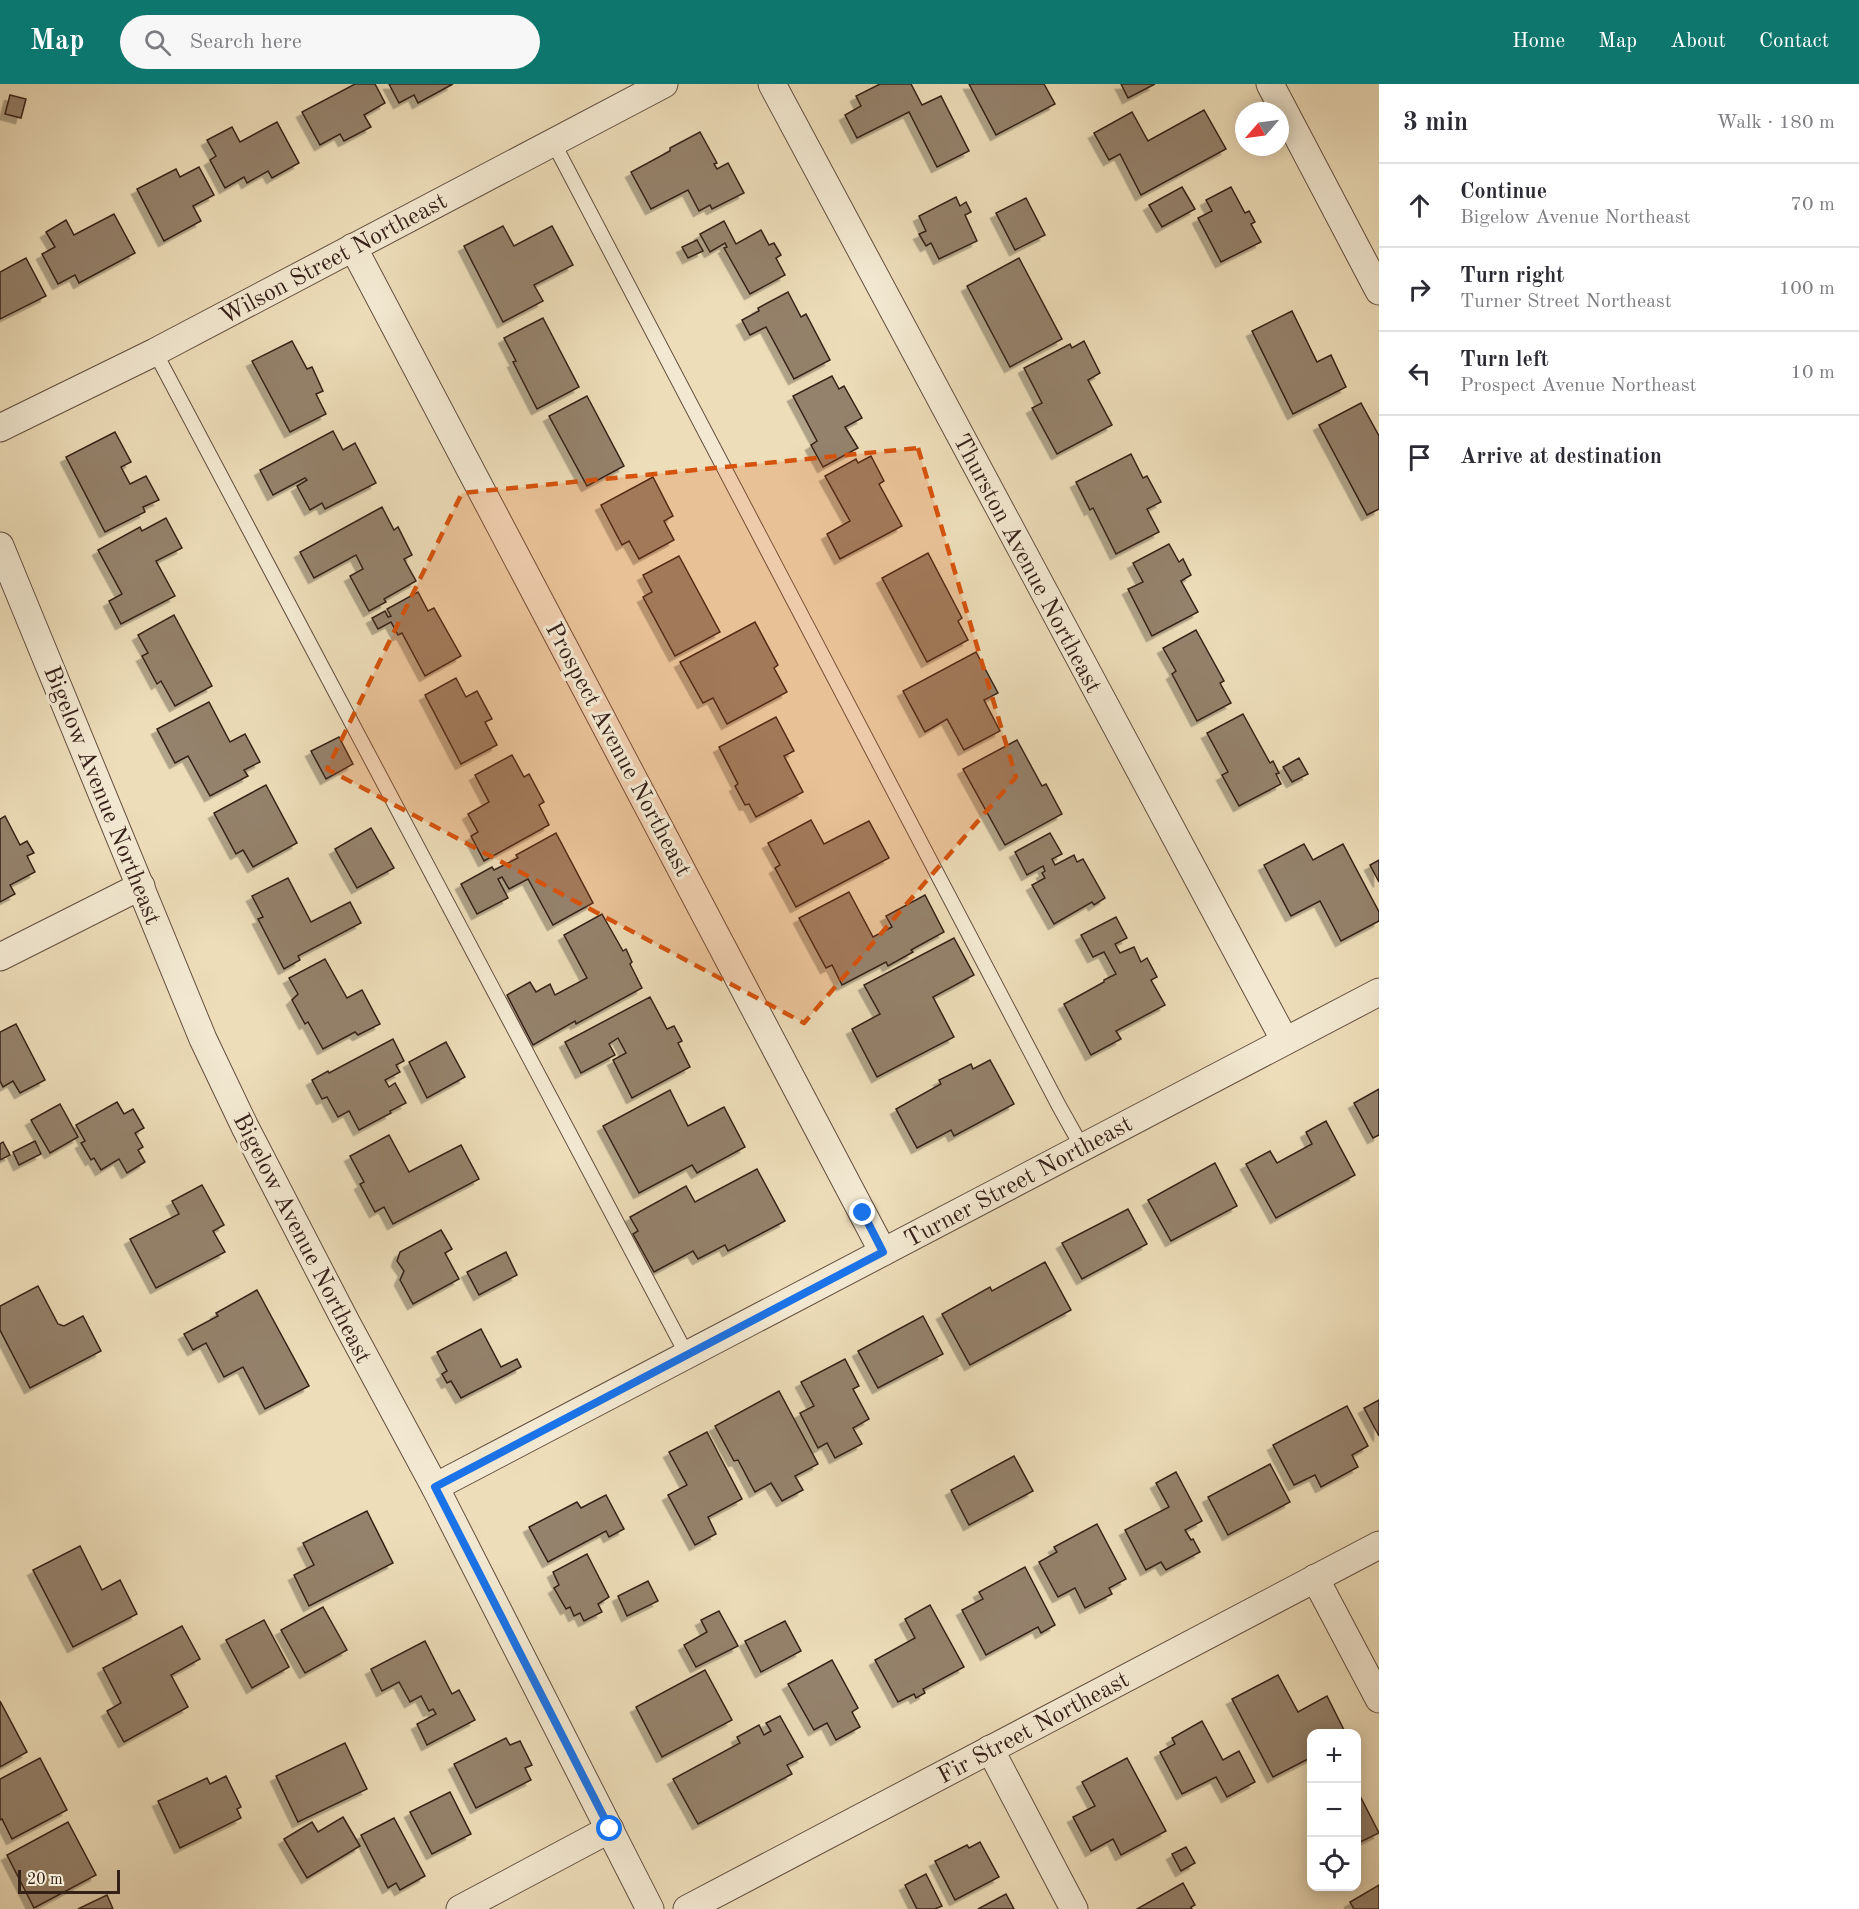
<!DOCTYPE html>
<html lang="en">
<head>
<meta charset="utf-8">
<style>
  :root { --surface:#fff; --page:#f7f7f7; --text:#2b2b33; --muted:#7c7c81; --line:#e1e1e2; --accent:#0f766e }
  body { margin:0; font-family:"Old Standard TT",serif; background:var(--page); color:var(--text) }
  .controls { position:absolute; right:18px; bottom:18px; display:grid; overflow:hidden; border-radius:12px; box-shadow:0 3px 15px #0003 }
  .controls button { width:54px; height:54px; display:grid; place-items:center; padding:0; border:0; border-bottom:2px solid var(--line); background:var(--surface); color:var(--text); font:30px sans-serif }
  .compass { position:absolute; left:1235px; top:18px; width:54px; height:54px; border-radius:50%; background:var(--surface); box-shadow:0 3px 15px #0003; rotate:242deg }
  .scale { position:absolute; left:18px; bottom:15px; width:102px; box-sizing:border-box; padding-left:6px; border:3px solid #352018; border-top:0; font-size:16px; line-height:21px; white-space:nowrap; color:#352018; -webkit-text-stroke:4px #f3e9d2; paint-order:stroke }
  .stop { position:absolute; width:18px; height:18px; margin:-14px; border:4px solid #1a73e8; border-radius:50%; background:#fff }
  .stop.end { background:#1a73e8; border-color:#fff; box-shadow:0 2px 6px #0008 }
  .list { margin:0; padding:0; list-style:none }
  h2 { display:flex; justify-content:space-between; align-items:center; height:78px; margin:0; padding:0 24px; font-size:26px }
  h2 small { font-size:20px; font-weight:400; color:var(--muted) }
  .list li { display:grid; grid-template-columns:39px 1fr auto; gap:18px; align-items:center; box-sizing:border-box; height:84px; padding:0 24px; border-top:2px solid var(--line) }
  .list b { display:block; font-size:22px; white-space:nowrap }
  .list p { margin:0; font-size:20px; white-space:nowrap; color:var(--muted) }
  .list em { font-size:20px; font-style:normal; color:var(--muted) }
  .icon { flex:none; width:33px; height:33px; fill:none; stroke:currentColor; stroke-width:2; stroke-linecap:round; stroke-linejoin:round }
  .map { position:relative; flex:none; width:1379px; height:1825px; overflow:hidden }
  header { display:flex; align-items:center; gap:36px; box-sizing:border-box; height:84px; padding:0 30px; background:var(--accent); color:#fff }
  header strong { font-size:28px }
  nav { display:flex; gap:33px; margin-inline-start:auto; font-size:21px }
  .search { width:420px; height:54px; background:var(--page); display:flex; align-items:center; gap:15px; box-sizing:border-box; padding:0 21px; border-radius:33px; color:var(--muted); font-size:22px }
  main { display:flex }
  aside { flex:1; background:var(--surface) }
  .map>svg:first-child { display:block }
  .building { fill:#95826c; stroke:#352018; stroke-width:1.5; filter:url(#shadow) }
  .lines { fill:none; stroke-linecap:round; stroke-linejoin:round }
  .lane-casing { stroke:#634f40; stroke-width:16 }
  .street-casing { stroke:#634f40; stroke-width:29 }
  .lane { stroke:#f3e9d2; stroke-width:14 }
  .street { stroke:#f3e9d2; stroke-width:27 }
  .route { stroke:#1a73e8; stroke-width:8 }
  .marked { fill:#d6530d; fill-opacity:0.2; stroke:#d6530d; stroke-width:4.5; stroke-dasharray:12 8; stroke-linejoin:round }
  .labels { text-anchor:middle; stroke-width:6; stroke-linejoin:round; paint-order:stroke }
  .street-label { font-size:24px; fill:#352018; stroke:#f3e9d2 }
</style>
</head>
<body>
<header>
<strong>Map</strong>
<div class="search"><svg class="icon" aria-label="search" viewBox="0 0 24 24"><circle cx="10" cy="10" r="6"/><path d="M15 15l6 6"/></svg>Search here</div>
<nav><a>Home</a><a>Map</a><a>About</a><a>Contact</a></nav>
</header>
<main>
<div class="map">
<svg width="1379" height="1825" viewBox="0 0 1379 1825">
  <defs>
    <filter id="shadow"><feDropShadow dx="-5.5" dy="5.5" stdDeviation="0" flood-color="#0004"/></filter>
  </defs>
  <rect width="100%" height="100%" fill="#edddb9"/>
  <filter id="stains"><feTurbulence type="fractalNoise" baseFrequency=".00333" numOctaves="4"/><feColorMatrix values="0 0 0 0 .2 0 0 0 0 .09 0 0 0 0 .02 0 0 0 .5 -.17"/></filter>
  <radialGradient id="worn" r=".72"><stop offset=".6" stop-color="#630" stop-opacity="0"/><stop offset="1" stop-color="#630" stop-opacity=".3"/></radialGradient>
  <g class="building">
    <path d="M355,0H375L385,19L364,31L371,43L344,57L340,50L320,61L302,28Z"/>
    <path d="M389,0H453L418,19L414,11L399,19Z"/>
    <path d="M880,0H911L922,21L941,12L969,67L937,83L909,28L857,54L845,31L861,22L856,12Z"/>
    <path d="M969,0H1044L1055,20L996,51Z"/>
    <path d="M1121,0H1155L1128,14Z"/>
    <path d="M10,11L26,15L21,34L5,30Z"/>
    <path d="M1204,26L1226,65L1141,111L1120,70L1109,76L1094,49L1132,28L1148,57Z"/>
    <path d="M277,38L299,79L272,94L268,87L247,99L244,93L225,104L210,76L216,72L207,56L232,43L240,58Z"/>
    <path d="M700,48L717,79L714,80L717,85L728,79L744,109L712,125L710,121L699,127L688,106L651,125L631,88L670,67V64Z"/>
    <path d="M199,83L214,111L193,122L201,137L164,157L137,105L176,85L180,93Z"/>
    <path d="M1182,103L1195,125L1162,143L1149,121Z"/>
    <path d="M1231,103L1245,129L1249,127L1255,138L1251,140L1261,158L1221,178L1198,134L1212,127L1206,116Z"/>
    <path d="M956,113L960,122L966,118L971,128L965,131L977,157L939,175L931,159L926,162L919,150L926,147L919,132Z"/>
    <path d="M1026,114L1045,151L1015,166L996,129Z"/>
    <path d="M114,130L135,169L79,199L75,191L58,200L42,170L55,163L46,148L66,136L74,151Z"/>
    <path d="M724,137L736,160L761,146L769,161L774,159L781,171L776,174L785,191L750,210L724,164L727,163L725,159L710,168L700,150Z"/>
    <path d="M503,142L514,162L552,142L573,181L534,201L543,217L503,238L464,162Z"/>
    <path d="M697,156L703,167L688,174L682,163Z"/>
    <path d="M26,174L46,212L0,235V188Z"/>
    <path d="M1019,174L1062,255L1010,283L967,202Z"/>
    <path d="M788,208L801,233L806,230L830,276L794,295L766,243L750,251L742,236L759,227L758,224Z"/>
    <path d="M1292,227L1317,278L1331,271L1346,303L1293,330L1252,247Z"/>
    <path d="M543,234L579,303L537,325L513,278L516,277L504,254Z"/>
    <path d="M292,257L307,285L312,283L323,307L316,310L326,330L290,348L252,277Z"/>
    <path d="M1084,257L1100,289L1088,296L1112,341L1057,370L1032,324L1042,319L1024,284L1070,260L1072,264Z"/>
    <path d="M832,292L839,305L844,302L862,334L845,343L858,364L823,383L811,361L817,357L793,312Z"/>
    <path d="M587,312L624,382L587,402L549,332Z"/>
    <path d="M1361,319L1379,352V425L1367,431L1319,341Z"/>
    <path d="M333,347L343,366L355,359L376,399L325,425L322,419L310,426L297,402L307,396L305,394L273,411L260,386Z"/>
    <path d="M115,348L131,378L121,383L130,400L146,392L159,416L143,423L145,428L105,448L66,373Z"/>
    <path d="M1131,370L1143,394L1147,392L1161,418L1147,425L1159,448L1116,470L1093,424L1090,426L1076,398Z"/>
    <path d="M871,372L884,397L879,400L902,442L840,475L827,450L850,437L825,392L856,375L858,379Z"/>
    <path d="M653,393L673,432L664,437L674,456L639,475L629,457L622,461L601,421Z"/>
    <path d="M382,423L394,446L398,443L412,471L404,475L416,497L384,515L386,518L369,527L350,492L363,485L356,471L314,494L300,468Z"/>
    <path d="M166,434L182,464L156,477L175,512L121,540L109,517L122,510L98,466L140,443L142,447Z"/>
    <path d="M1169,460L1179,478L1183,475L1191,491L1181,497L1198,528L1152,552L1128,505L1143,498L1133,479Z"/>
    <path d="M928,469L962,534L958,537L968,556L927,578L882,494Z"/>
    <path d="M679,472L720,548L675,572L643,513L652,508L643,491Z"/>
    <path d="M418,508L428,527L434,524L461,572L425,592L402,549L398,551L391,538L378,545L372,534L385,527L388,533L391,532L387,525Z"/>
    <path d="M174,531L212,602L175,622L161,597L157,600L142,572L148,569L138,551Z"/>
    <path d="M755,538L778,581L774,584L787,608L727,640L713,614L703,619L680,578Z"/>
    <path d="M1196,546L1224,597L1220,599L1231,619L1197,637L1172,590L1176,587L1163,564Z"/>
    <path d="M976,568L998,609L984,616L1000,647L964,666L947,635L925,648L903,607Z"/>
    <path d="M456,594L466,613L477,607L492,635L485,638L497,661L461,680L425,611Z"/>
    <path d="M209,618L230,658L245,650L260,678L244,686L248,692L210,712L188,672L175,679L157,645Z"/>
    <path d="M1243,630L1270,679L1273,677L1279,689L1276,690L1281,700L1239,722L1222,691L1228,688L1207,649Z"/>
    <path d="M776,633L794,667L784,672L803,708L756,733L749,720L745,721L735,702L738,700L719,663Z"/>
    <path d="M339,653L353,680L326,695L311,667Z"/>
    <path d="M1017,656L1042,702L1046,700L1062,730L1005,761L963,685Z"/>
    <path d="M512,671L524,693L529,690L544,718L539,721L549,741L484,777L471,752L478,748L468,730L489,718L475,691Z"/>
    <path d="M1299,674L1308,690L1292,698L1283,683Z"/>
    <path d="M266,701L297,759L253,783L243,766L236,770L214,729Z"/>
    <path d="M5,732L20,761L27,757L34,769L27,772L35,788L10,801L15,810L0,818V735Z"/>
    <path d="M811,736L824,760L869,737L889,774L796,823L775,784L780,781L768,759Z"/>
    <path d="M371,744L394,784L357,804L335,765Z"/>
    <path d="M556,749L593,819L553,841L528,795L509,805L502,793L498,795L508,814L477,830L461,800L492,783L494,786L518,774L516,771Z"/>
    <path d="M1050,749L1062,770L1052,775L1055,781L1074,771L1077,778L1083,775L1105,814L1094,821L1092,818L1054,840L1032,801L1045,794L1042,789L1045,787L1043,782L1027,791L1015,768Z"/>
    <path d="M1304,760L1313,776L1343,760L1379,828V837L1341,857L1320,817L1291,832L1264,781Z"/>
    <path d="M1379,776V798L1370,781Z"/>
    <path d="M288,794L311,838L350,818L361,839L298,872L300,876L284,885L258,835L263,833L252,812Z"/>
    <path d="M849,808L873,853L892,843L886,832L925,811L944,848L911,866L913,868L888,882L886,878L842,901L832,881L826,884L799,834Z"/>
    <path d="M602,830L623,867L626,865L632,878L630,880L642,904L576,940L575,937L533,961L507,911L530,898L536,908L550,900L555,911L587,894L564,851Z"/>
    <path d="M1116,833L1127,854L1115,860L1120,869L1134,863L1141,878L1147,874L1157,893L1151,896L1165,921L1116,947L1121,955L1091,971L1064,920L1104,898V896L1116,890L1104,868L1093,873L1081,851Z"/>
    <path d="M954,854L974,891L933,913L954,953L877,993L852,945L880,930L864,901Z"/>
    <path d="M325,875L347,914L362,906L380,940L358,951L355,948L323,965L308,938L305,940L292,916L298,910L289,894Z"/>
    <path d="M650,913L667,945L674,942L682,957L678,959L690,983L632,1014L613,976L626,969L618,954L609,960L615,971L581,989L565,958Z"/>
    <path d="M16,940L45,996L20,1009L13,997L3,1003L0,997V948Z"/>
    <path d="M393,955L404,977L396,981L400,988L385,996L389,1003L395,999L406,1019L390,1027L391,1029L359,1046L349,1027L338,1033L327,1013L322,1015L312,996L328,987L329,989Z"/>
    <path d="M446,958L465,993L427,1014L409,978Z"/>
    <path d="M990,976L1014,1020L954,1052L951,1046L917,1064L896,1025L941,1000L939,996L971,980L973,985Z"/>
    <path d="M1379,1005V1051L1373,1054L1354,1019Z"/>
    <path d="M670,1006L688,1042L724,1023L745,1063L697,1089L692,1081L639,1109L603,1042Z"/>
    <path d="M117,1018L124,1030L133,1025L144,1044L135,1049L143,1063L138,1066L145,1078L127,1089L119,1075L101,1086L94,1074L91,1076L81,1059L85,1057L76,1041Z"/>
    <path d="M60,1020L78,1053L50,1069L31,1036Z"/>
    <path d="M1326,1037L1355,1091L1276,1134L1246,1080L1270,1067L1277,1079L1312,1060L1306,1048Z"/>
    <path d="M389,1051L409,1088L461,1061L479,1095L393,1140L384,1123L375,1128L360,1100L364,1098L350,1072Z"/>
    <path d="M35,1057L41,1070L19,1081L13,1068Z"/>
    <path d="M3,1058L10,1071L0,1076V1060Z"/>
    <path d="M1215,1079L1237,1122L1171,1157L1148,1116Z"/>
    <path d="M757,1085L785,1137L728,1167L725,1161L698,1175L693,1167L654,1188L633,1150L638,1147L630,1133L686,1102L695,1118Z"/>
    <path d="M202,1101L224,1141L213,1147L225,1168L156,1204L130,1155L179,1130L172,1117Z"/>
    <path d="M1128,1125L1147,1160L1082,1195L1062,1159Z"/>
    <path d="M441,1146L452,1165L445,1169L459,1195L413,1220L400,1196L404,1187L397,1177L400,1168Z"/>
    <path d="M506,1168L517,1191L479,1211L467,1188Z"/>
    <path d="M1045,1178L1071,1226L970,1281L942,1230L990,1203L992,1207Z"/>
    <path d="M38,1202L58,1240L64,1242L83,1232L101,1267L30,1304L0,1246V1222Z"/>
    <path d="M257,1206L309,1302L265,1325L243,1283L224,1293L206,1259L193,1266L184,1250L218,1232L216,1229Z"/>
    <path d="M923,1232L943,1270L878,1304L858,1267Z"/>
    <path d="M481,1245L501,1283L517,1275L521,1283L461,1314L451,1297L447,1299L442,1290L447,1287L437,1268Z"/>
    <path d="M845,1275L859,1302L853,1305L869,1335L853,1344L862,1360L835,1374L827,1359L818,1364L800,1329L814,1322L801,1298Z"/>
    <path d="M779,1307L818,1380L795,1392L803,1406L782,1417L771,1399L755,1408L738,1376L734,1377L715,1342Z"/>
    <path d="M1379,1316V1352L1364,1324Z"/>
    <path d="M1347,1322L1368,1362L1352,1371L1358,1383L1321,1403L1315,1391L1294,1401L1273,1361Z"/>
    <path d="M707,1348L742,1415L708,1433L716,1450L695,1461L668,1411L687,1401L669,1368Z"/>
    <path d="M1014,1372L1033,1407L969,1441L951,1406Z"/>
    <path d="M1270,1380L1290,1418L1228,1451L1208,1413Z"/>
    <path d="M1176,1388L1202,1437L1185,1446L1191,1456L1193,1455L1200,1468L1166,1486L1161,1478L1146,1486L1125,1446L1169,1423L1156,1399Z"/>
    <path d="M606,1411L624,1445L609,1453L606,1447L548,1478L529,1443L577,1418L581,1424Z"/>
    <path d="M367,1427L393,1479L309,1522L294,1491L314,1481L303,1459Z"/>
    <path d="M1097,1440L1126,1495L1109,1504L1112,1510L1085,1524L1075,1504L1058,1513L1039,1478L1057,1468L1054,1463Z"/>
    <path d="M80,1462L102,1506L120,1496L137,1530L73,1563L33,1486Z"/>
    <path d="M587,1470L609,1513L598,1520L602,1528L584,1537L580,1529L574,1532L570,1523L566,1525L554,1504L559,1501L553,1488Z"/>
    <path d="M1025,1483L1055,1541L1041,1549L1038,1543L986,1571L962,1526L983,1515L979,1508Z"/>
    <path d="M648,1497L658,1517L627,1532L618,1512Z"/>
    <path d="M930,1521L964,1583L923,1605L925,1609L916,1614L914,1610L898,1618L875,1576L915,1554L905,1535Z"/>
    <path d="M323,1523L347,1566L305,1589L281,1546Z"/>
    <path d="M719,1527L738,1562L696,1583L684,1561L707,1548L701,1536Z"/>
    <path d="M264,1536L289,1583L252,1604L226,1556Z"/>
    <path d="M785,1537L801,1567L761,1588L745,1557Z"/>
    <path d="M182,1542L200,1575L171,1591L188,1623L124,1658L107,1627L121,1619L103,1584Z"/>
    <path d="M425,1557L452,1610L459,1606L475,1636L427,1661L417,1640L436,1630L433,1625L429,1627L421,1612L410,1618L399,1598L382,1607L371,1585Z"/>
    <path d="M832,1576L858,1624L852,1628L860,1643L836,1656L827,1639L814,1646L788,1600Z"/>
    <path d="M705,1586L732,1636L662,1673L636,1623Z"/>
    <path d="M1278,1591L1298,1628L1327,1612L1346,1650H1312V1673L1273,1693L1232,1615Z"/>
    <path d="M0,1617L27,1668L0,1683Z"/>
    <path d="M780,1632L803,1673L787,1681L792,1690L698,1740L673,1695L740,1659L737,1653L759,1641L764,1651L771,1647L766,1639Z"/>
    <path d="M1202,1637L1223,1676L1239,1667L1255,1698L1227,1713L1216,1693L1182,1710L1160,1668L1175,1660L1172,1654Z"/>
    <path d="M506,1654L510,1661L520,1657L532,1681L525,1684L531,1696L476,1724L454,1680Z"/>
    <path d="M345,1659L367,1705L298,1738L276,1692Z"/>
    <path d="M40,1674L67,1726L12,1755L2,1735L0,1736V1695Z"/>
    <path d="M1127,1674L1166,1747L1121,1771L1113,1755L1091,1767L1073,1733L1095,1722L1082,1698Z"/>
    <path d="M226,1692L241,1723L237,1725L241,1734L180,1764L158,1717L207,1694L210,1700Z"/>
    <path d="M450,1708L471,1750L432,1770L410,1728Z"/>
    <path d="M1358,1708L1379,1749L1356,1760V1709Z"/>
    <path d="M343,1733L360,1762L307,1794L284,1755L312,1738L318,1748Z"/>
    <path d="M394,1734L425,1792L400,1806L396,1799L388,1804L361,1751Z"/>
    <path d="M68,1738L96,1791L34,1824L7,1771Z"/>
    <path d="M980,1758L999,1793L955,1816L935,1777L967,1761L969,1764Z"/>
    <path d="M1186,1763L1195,1779L1181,1787L1172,1770Z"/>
    <path d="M926,1790L942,1822L935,1825H917L905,1801Z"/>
    <path d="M1183,1799L1195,1821L1191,1823L1192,1825H1137Z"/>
    <path d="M1379,1801V1825H1354L1350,1818Z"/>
    <path d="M1006,1810L1014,1825H978Z"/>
    <path d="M107,1811L113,1825H78Z"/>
  </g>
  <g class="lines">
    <defs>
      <g id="lane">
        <path d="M553,58L1059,1022L1082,1063"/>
        <path d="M155,268L687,1271"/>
      </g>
      <g id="street">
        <path d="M772,0L1285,957"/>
        <path d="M1270,0L1379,207"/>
        <path d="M353,163L883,1168"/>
        <path d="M0,344L155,268L664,0"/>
        <path d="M0,462L203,955L245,1043L346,1238L435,1403L650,1825"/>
        <path d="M0,873L141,802"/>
        <path d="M435,1403L1379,908"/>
        <path d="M1315,1494L1379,1615"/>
        <path d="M990,1665L1074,1825"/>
        <path d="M460,1825L610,1745"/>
        <path d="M687,1825L1379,1461"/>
      </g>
    </defs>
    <use href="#lane" class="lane-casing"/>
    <use href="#street" class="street-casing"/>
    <use href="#lane" class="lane"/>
    <use href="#street" class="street"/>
  </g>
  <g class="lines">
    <path class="route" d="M610,1745L435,1403L883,1168L863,1129"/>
  </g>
  <path class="marked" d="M918,364L1016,693L804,939L327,685L462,409Z"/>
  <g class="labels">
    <g class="street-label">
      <text transform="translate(333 174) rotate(-28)" y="8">Wilson Street Northeast</text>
      <text transform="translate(1028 479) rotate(62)" y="8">Thurston Avenue Northeast</text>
      <text transform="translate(619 665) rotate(62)" y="8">Prospect Avenue Northeast</text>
      <text transform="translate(103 711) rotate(68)" y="8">Bigelow Avenue Northeast</text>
      <text transform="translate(1018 1097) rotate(-28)" y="8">Turner Street Northeast</text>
      <text transform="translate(303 1154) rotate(63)" y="8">Bigelow Avenue Northeast</text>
      <text transform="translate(1033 1643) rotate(-28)" y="8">Fir Street Northeast</text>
    </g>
  </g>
  <rect width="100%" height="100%" filter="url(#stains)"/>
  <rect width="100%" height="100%" fill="url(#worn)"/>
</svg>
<div class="controls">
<button>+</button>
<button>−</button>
<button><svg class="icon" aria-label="locate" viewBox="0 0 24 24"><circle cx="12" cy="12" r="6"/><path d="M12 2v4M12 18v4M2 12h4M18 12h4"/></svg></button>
</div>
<svg class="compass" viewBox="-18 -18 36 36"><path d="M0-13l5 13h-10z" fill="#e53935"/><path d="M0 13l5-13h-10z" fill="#7c7c81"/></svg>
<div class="scale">20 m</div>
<div class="stop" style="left:610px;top:1745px"></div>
<div class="stop end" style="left:863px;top:1129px"></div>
</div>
<aside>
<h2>3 min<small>Walk · 180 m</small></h2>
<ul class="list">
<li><svg class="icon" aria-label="ahead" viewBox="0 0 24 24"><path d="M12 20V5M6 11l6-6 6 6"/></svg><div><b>Continue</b><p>Bigelow Avenue Northeast</p></div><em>70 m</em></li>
<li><svg class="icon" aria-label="right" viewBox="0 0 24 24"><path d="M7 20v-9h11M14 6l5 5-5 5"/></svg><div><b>Turn right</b><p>Turner Street Northeast</p></div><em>100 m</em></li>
<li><svg class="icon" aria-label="left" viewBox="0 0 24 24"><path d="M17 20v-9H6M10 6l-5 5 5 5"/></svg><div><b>Turn left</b><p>Prospect Avenue Northeast</p></div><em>10 m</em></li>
<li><svg class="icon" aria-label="arrive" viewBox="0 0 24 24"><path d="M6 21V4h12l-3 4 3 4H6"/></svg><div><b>Arrive at destination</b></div></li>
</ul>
</aside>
</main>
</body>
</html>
